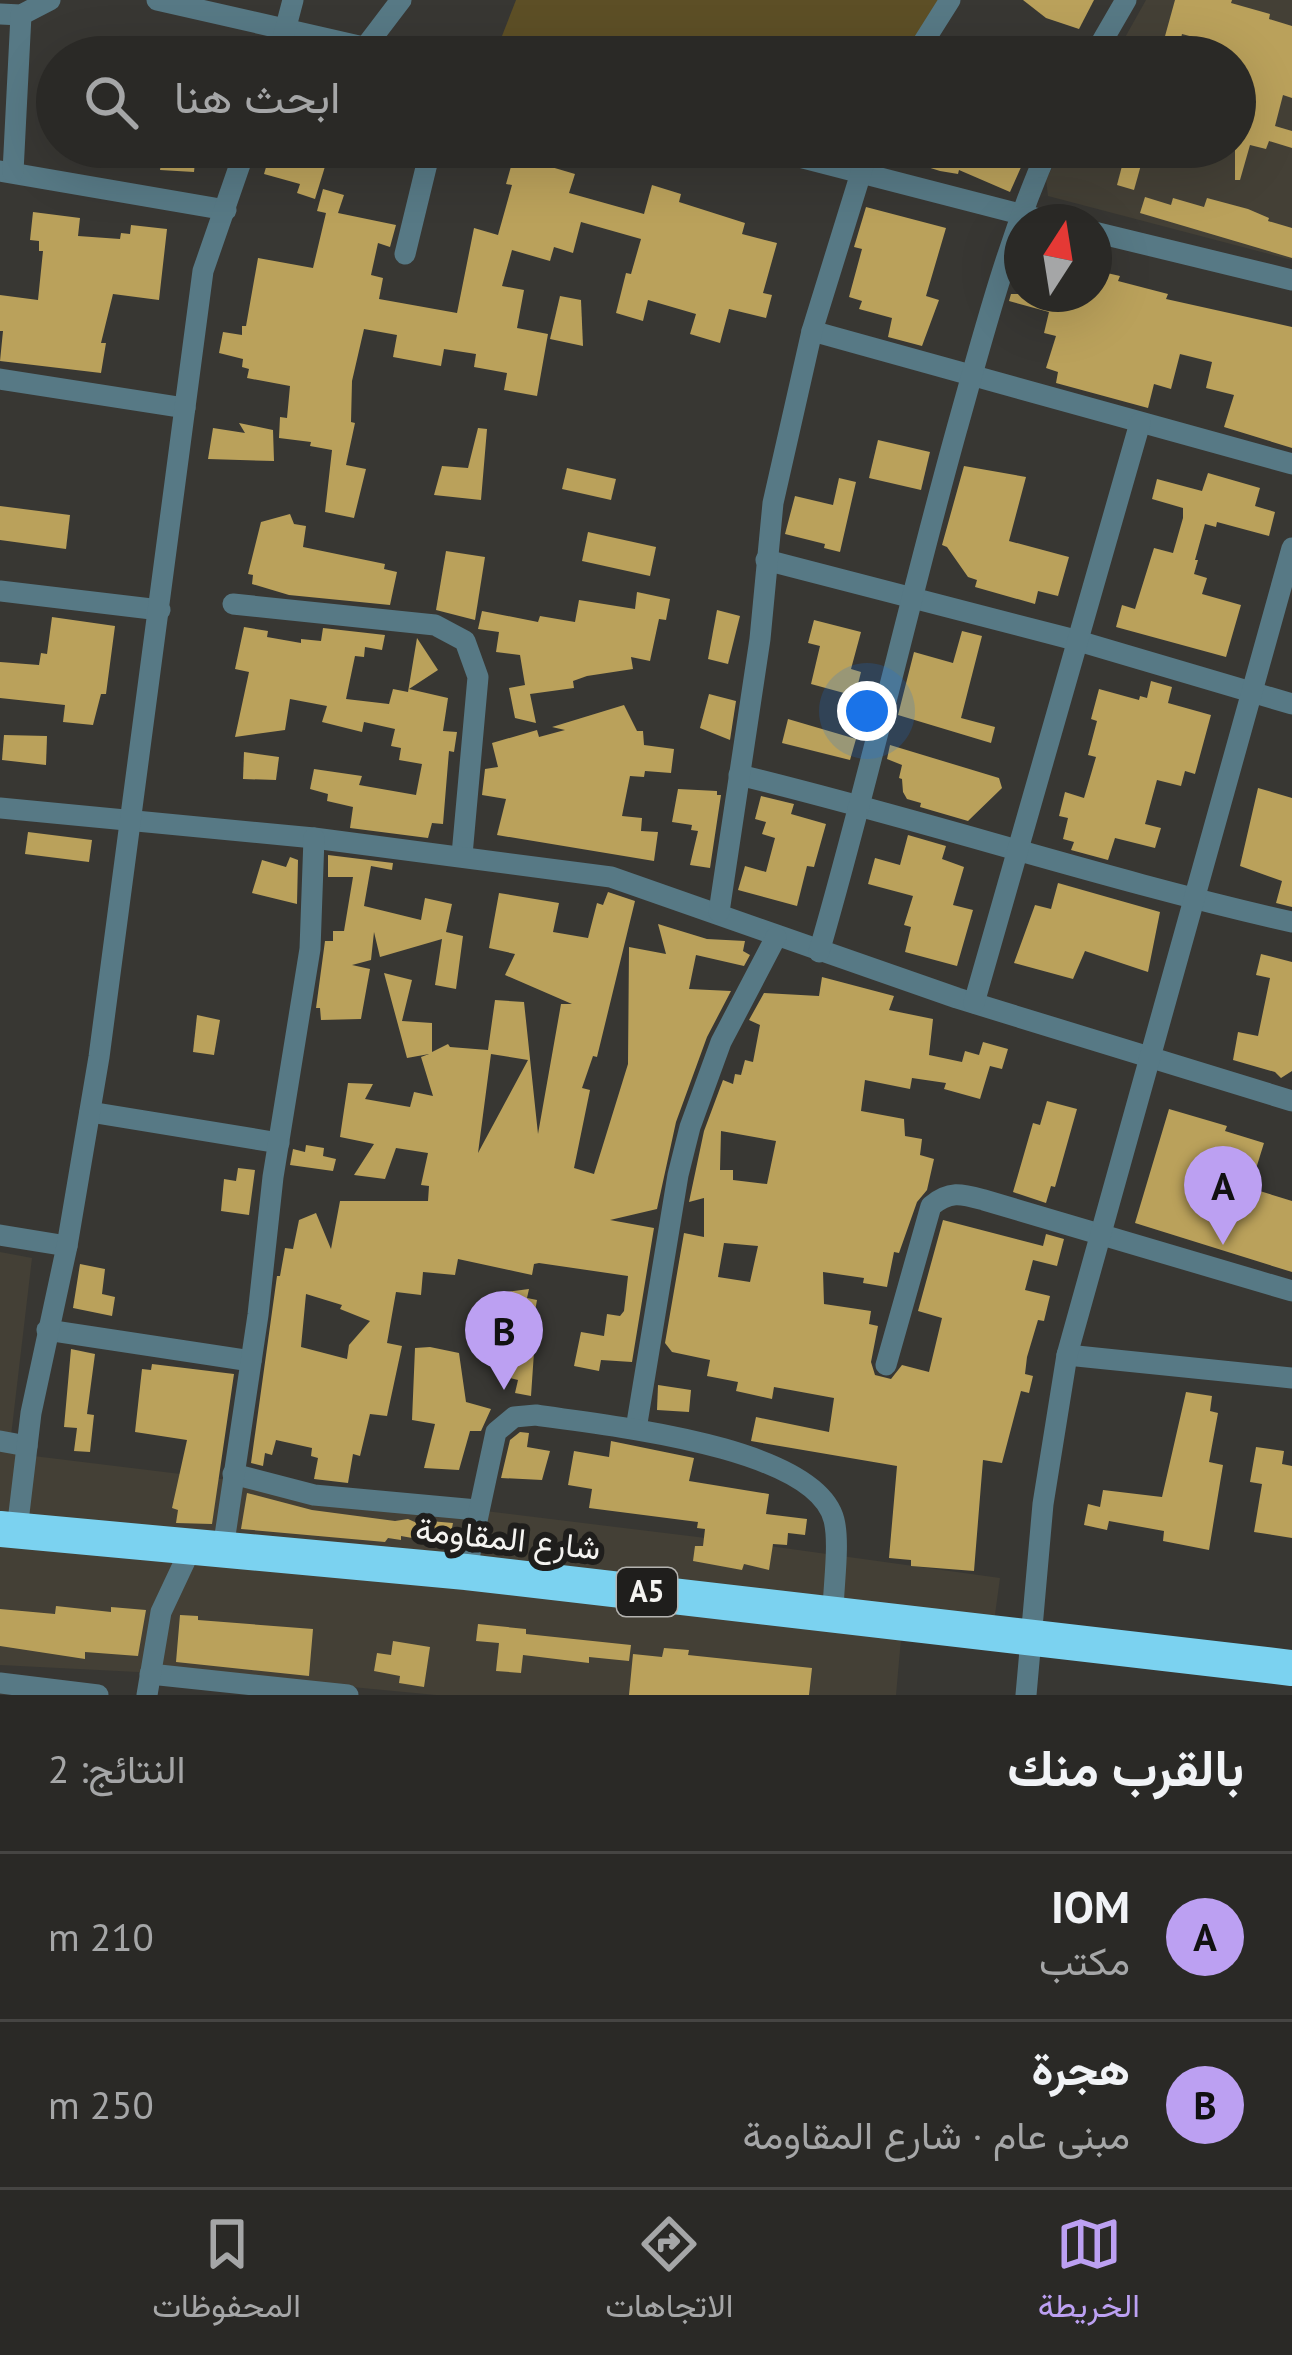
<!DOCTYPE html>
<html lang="ar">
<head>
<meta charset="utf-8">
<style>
  :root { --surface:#2a2926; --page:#363532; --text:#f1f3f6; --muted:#a5a6a7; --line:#464543; --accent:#bca0f2 }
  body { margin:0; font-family:"PT Sans",Vazirmatn,sans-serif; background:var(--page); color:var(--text); direction:rtl }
  .compass { position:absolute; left:1004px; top:204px; width:108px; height:108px; border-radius:50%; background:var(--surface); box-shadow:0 12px 48px #0002; rotate:12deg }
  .you { position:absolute; left:867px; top:711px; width:42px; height:42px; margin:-30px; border:9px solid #fff; border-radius:50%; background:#1a73e8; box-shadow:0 0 0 18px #1a73e833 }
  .badge { display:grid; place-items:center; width:78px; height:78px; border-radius:50%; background:var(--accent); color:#111; font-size:39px; font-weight:700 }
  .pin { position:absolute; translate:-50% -99px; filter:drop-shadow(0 3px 6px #0008) }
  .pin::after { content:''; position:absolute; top:63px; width:42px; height:36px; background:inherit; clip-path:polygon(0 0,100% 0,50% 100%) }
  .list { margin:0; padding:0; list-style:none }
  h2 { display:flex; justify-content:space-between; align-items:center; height:156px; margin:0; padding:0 48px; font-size:51px }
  h2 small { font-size:39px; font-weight:400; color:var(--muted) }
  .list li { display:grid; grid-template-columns:78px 1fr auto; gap:36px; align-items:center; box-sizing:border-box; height:168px; padding:0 48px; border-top:3px solid var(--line) }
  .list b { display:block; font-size:45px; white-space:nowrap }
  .list p { margin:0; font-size:39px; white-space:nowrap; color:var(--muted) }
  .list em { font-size:39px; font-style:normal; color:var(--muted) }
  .icon { flex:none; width:66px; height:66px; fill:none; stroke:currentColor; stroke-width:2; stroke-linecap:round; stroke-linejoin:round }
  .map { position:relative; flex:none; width:1292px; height:1695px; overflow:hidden; direction:ltr }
  .search { position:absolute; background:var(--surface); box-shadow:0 12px 48px #0002; left:36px; right:36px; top:36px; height:132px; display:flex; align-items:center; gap:30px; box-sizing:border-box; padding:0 42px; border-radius:66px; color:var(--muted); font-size:45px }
  .sheet { height:492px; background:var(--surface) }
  nav { display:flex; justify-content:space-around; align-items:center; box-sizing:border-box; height:168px; border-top:3px solid var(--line); background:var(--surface); font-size:33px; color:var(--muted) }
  nav a { display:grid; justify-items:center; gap:6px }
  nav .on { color:var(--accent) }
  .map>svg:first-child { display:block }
  .built { fill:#444036 }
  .green { fill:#5d4f26 }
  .building { fill:#baa15b; fill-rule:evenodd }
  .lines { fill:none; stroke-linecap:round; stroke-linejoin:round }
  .street { stroke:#577985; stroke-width:21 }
  .highway { stroke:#7bd2f0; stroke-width:36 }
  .labels { text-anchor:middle; stroke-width:12; stroke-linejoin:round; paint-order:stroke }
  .shield { fill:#1f1e1c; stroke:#b4b3b0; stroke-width:3 }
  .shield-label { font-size:30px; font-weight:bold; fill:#f4f3f0 }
  .street-label { font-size:33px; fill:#f4f3f0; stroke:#1f1e1c }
</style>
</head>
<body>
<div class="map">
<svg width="1292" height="1695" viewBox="0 0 1292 1695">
  <rect width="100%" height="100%" fill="#383733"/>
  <g class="built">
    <path d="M1146,0H1292V260L1048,196L1046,179L1064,147H1235V57H1114Z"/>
    <path d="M0,1252L32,1258L9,1453L755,1544L1000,1578L994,1622L0,1520Z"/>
    <path d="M0,1541L405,1576L901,1639L896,1695H436L257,1678L0,1665Z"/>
  </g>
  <path class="green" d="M516,0H939L907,57H572L502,36Z"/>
  <g class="building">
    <path d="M1023,0H1094L1079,29L1046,18Z"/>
    <path d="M1175,0H1232L1231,3L1270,14L1269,19L1292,26V98L1283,95L1275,126L1292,131V148L1269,141L1266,149L1250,145L1240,180H1235V57L1214,54L1216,43L1182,34L1178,51L1162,47Z"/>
    <path d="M158,147H211L209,164L195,162L194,172L160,170L162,158L157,157Z"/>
    <path d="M272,147H331L315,199L297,193L300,184L264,174Z"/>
    <path d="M884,147H1030L1010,192L959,170L958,174L940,171L883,153Z"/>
    <path d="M1127,147H1146L1134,190L1117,185Z"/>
    <path d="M514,156L575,174L569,193L644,214L652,185L681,194L679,202L745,223L742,234L777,243L763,293L772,295L766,318L729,309L720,343L690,334L696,314L648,300L643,321L616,313L626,273L631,274L641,239L581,222L573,253L554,247L550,261L512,250L502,286L524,290L517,328L548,334L537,396L504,390L507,373L474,367L476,354L444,349L441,366L393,357L397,335L364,329L352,381L351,422L355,423L346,465L366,469L354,518L325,512L332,450L310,446L311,442L279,438L280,417L287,418L290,386L247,378L249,369L242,367L243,359L219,353L223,332L242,335V326H246L258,258L313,268L326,213L317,211L323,189L344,195L338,213L396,225L390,247L378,243L371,275L383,278L379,299L457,313L474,228L498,235L512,185L506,184Z"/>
    <path d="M1145,197L1171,205L1173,198L1204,207L1207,198L1248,209L1269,218L1268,221L1292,228V258L1140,213Z"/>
    <path d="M866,207L946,228L926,296L939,300L922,346L888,337L892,318L859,309L862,301L849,297L862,249L854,247Z"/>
    <path d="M33,212L80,218L78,236L120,239L121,233L130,234L131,225L167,229L159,300L113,294L101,343H106L101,373L0,361L3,331H0V295L38,300L43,251H39V241L30,240Z"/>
    <path d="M1094,270L1120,276L1118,281L1168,294L1166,299L1292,327V448L1224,427L1234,395L1206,388L1212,362L1180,354L1171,389L1154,384L1148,408L1056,383L1058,372L1046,368L1056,336L1044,333L1049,312L1009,301L1011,294H1094Z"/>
    <path d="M560,296L581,300L583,346L550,339Z"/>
    <path d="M239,423L273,430L274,461L208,459L213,428L245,433Z"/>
    <path d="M478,428L487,429L481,500L434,495L442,466L468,468Z"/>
    <path d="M878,440L930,452L921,490L869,478Z"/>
    <path d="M964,466L1026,477L1009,541L1069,557L1058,596L1038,591L1035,604L975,587L977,580L968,577L947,547L942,545Z"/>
    <path d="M567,468L616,479L611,500L562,489Z"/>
    <path d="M1208,473L1260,488L1255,506L1275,512L1269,536L1217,522L1216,527L1205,524L1195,560H1198L1194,574L1207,578L1202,594L1241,605L1226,657L1116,627L1122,605L1135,609L1154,548L1173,553L1183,518V508L1152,499L1157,479L1202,491Z"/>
    <path d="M839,478L856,482L840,552L824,548L825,544L785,534L795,496L833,505Z"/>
    <path d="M0,506L70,515L66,549L0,540Z"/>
    <path d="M290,514L294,524L306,526L303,547L385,564L384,569L397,572L390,605L289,595L252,584L253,575L248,574L261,522Z"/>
    <path d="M588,532L656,547L650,576L582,561Z"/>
    <path d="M446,551L485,557L475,620L436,610Z"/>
    <path d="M637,592L670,599L666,620L659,619L650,661L631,657L633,669L587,676L573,681L574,688L530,694L536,723L515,718L509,688L525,685L520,655L496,652L499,632L478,629L482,611L538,622L540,616L575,622L579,600L635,609Z"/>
    <path d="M717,610L740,616L728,664L708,659Z"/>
    <path d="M52,617L115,626L106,694H101L93,725L63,722L65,705L0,698V662L39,665L41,653L47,654Z"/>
    <path d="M814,620L861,632L851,669L861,672L855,696L811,684L820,646L808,643Z"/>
    <path d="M244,627L268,631L267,637L301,643V639L321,641L323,628L385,635L382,650L365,647L364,657L355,656L346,699L389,704L393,689L408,692L417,638L438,670L409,689L448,698L443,731L457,732L454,752L449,751L443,824L432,823L428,838L350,828L353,807L327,801L328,794L310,789L314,769L362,776L359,785L416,795L422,764L399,760L401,748L391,746L395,729L364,722L362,732L322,722L327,706L290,699L285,730L235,737L249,672L235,669Z"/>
    <path d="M962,631L982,636L961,718L995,727L991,743L898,715L914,652L953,663Z"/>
    <path d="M1151,681L1172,687L1168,703L1211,715L1195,774L1185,771L1181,786L1157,780L1145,824L1161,828L1155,848L1115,838L1108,860L1071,850L1074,842L1063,839L1068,818L1059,816L1065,792L1084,798L1096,757L1088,755L1097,721L1091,719L1099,689L1139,700L1140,696L1147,698Z"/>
    <path d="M709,694L736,701L730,740L700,728Z"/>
    <path d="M624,705L637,731H643L644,745L674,749L671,773L645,771L644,777L630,776L622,816L642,818L641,831L658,832L654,861L497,835L506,799L482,795L485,769L498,767L492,743L537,730L539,737L565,730L552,727Z"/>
    <path d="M788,719L856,739L850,760L782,743Z"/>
    <path d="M4,735L47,736L46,765L2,760Z"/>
    <path d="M890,745L999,778L1002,788L968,821L920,807L921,803L907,799L903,792L902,779L899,778L902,765L887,759Z"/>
    <path d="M244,752L279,757L276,780L243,779Z"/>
    <path d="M1258,788L1292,798V907L1276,903L1282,881L1240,866Z"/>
    <path d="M678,789L717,791V795H721L710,868L690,865L698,831L691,830L692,825L672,822Z"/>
    <path d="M761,796L794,804L791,814L826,824L814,867L807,866L797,906L738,890L745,866L766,872L775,838L762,834L766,822L755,819Z"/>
    <path d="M28,832L92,840L89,862L25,854Z"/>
    <path d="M908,835L946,846L942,859L964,867L953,905L973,910L957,966L905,952L911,927L904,925L913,896L868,884L875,858L900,865Z"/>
    <path d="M328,855L393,863L392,870L371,866L364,906L421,920L425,898L452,904L446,932L463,936L456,989L435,985L442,939L380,957L374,932L371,960L352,965L370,969L361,1019L321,1020L320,1008H316L325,941H333V931H344L353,877H328Z"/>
    <path d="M290,857L298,860L297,904L252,893L262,860L286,867Z"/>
    <path d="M1058,883L1160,912L1148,972L1085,951L1073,979L1014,963L1035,905L1051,909Z"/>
    <path d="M608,892L635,901L597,1057L593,1056L582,1088L590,1090L574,1168L594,1174L628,1064L629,947L666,954L658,924L707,939L745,941L743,951L750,955L744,966L696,955L689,989L731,991L707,1037L676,1122L657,1209L610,1220L654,1228L632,1362L601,1360L599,1371L574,1366L581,1332L604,1336L607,1314L620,1316L624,1311L628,1276L539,1263L534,1264L532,1275L458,1259L455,1275L423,1272L421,1295L396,1292L387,1343L402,1346L387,1416L370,1414L360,1456L353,1454L348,1483L314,1479L318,1458L311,1456L312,1448L276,1440L272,1455L265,1453L263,1466L251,1463L277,1276H280L285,1248L293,1249L299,1220L316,1213L331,1249L340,1201H428L429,1186L421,1185L428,1153L396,1148L385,1179L354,1175L374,1144L340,1137L348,1083L373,1084L365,1099L410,1107L414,1092L433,1096L421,1057L429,1054L407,1058L384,973L412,980L402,1021L432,1023V1052L448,1044L450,1047L488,1050L495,1000L524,1002L538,1134L561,1004H572L505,975L515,954L489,948L499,893L559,903L553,932L588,938L597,903L603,905ZM491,1054L528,1060L478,1153ZM306,1294L342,1305L340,1309L370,1321L349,1345L347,1359L301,1347Z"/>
    <path d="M1261,954L1292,962V1071L1281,1078L1275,1072L1233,1060L1238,1032L1258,1036L1270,978L1256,975Z"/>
    <path d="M822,977L894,996L889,1010L933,1019L929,1055L962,1062L965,1051L979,1055L983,1042L1008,1049L1002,1069L990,1066L980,1099L944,1089L946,1083L912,1078L910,1089L865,1080L861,1111L904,1119L905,1136L922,1139L920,1155L934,1159L927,1190L917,1202L899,1253L894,1252L887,1287L863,1283L864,1278L823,1272L824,1304L871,1311L869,1324L878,1326L871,1362L875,1375L891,1379L902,1365L929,1372L942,1318L918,1311L943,1220L1043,1246L1046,1234L1064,1239L1057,1266L1033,1260L1025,1290L1050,1296L1044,1321L1038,1320L1027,1357L1025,1374L1033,1376L1029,1393L1021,1391L1002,1463L983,1460L974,1571L911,1566V1560L889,1558L897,1466L751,1441L756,1417L829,1432L834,1398L774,1387L772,1399L736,1391L738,1382L707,1376L710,1360L672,1352L665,1343L684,1233L704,1237V1198L689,1202L704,1131L723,1080L733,1084L735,1074L741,1075L745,1060L753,1062L760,1025L749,1020L764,993L819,996ZM721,1131L776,1141L767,1184L733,1180V1170H720ZM724,1243L758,1246L750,1282L718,1277Z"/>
    <path d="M197,1015L220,1020L214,1055L193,1052Z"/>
    <path d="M1047,1101L1077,1109L1055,1187L1051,1186L1046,1203L1013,1192L1033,1123L1040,1125Z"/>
    <path d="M1169,1109L1227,1126L1225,1131L1264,1143L1250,1188L1292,1201V1272L1135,1223Z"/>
    <path d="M306,1145L324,1148L323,1156L336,1159L333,1171L290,1165L293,1149L305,1152Z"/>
    <path d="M238,1168L255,1170L249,1215L221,1211L224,1179L236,1181Z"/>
    <path d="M80,1264L105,1269L102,1294L115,1297L112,1316L73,1308Z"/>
    <path d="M529,1289L527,1298L537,1300L528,1351L534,1352L531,1396L515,1393L518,1380L506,1377L511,1345L489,1341L498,1293Z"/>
    <path d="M430,1347L459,1353L466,1402L491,1409L481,1431H470L459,1470L424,1468L435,1424L412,1420L415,1348Z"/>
    <path d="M71,1349L95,1354L87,1414L94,1415L90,1452L74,1451L77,1428L64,1427Z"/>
    <path d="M152,1364L234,1374L212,1524L176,1523L178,1510L172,1508L187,1440L135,1432L142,1369L151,1370Z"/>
    <path d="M658,1385L691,1390L689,1412L657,1410Z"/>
    <path d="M1186,1392L1212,1396L1210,1411L1218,1413L1209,1462L1223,1465L1209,1550L1163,1541L1164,1531L1109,1521L1107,1530L1084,1525L1088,1504L1100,1507L1103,1490L1162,1497Z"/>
    <path d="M520,1432L529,1433L527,1447L550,1451L542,1480L501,1478L510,1440Z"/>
    <path d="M611,1441L694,1458L689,1481L769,1494L766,1514L807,1519L805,1535L788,1533L787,1545L773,1544L769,1570L744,1564L742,1570L693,1561L695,1546H703L705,1529L697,1528L698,1522L589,1508L592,1489L568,1485L574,1451L609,1457Z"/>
    <path d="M1256,1447L1284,1451L1282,1464L1292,1466V1538L1254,1532L1262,1484L1250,1482Z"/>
    <path d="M247,1493L312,1510L395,1521L408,1519L417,1523L418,1520L453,1523L450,1538L454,1539L452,1545L401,1536V1540L388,1538L385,1542L241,1529Z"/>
    <path d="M56,1606L111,1612V1607L146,1610L138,1656L85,1652V1659L0,1646V1609L55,1614Z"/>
    <path d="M180,1615L198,1616V1620L313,1629L309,1676L176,1662Z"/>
    <path d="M478,1624L526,1629V1634L631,1645L629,1661L589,1657V1663L523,1655L521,1673L496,1671L499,1643L476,1641Z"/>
    <path d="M393,1641L430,1647L424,1687L399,1683L400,1676L374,1671L377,1653L391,1655Z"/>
    <path d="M664,1648L689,1650L688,1655L812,1668L809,1695H629L633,1654L662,1657Z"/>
  </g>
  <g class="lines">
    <g class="street">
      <path d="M157,0L407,57"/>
      <path d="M0,14L21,15L50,0"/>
      <path d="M366,46L401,0"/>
      <path d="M278,57L293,0"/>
      <path d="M914,57L950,0"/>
      <path d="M1093,57L1126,0"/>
      <path d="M760,147L1051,222"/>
      <path d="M0,171L226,210"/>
      <path d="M13,172L21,15"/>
      <path d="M1094,232L1292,280"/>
      <path d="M405,254L431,147"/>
      <path d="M812,331L1292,464"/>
      <path d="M0,379L185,408"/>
      <path d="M766,560L1075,640L1292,704"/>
      <path d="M0,591L160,610"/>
      <path d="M233,604L435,625L465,641L478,677L462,855"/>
      <path d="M739,775C925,820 1106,880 1292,922"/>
      <path d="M0,808L314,838L611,877L957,998L1292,1101"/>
      <path d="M719,912L760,639L773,503L812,331L869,147"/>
      <path d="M819,952C869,780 908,605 956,432C983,336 1008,239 1049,147"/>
      <path d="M974,1003L1140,423"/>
      <path d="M90,1112L279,1143"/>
      <path d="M0,1235L67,1246"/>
      <path d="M47,1330L251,1361"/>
      <path d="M1067,1355L1292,1378"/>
      <path d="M886,1365L931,1206C950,1190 962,1194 984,1200L1292,1291"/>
      <path d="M636,1429L678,1175L690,1127L721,1042L776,937"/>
      <path d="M0,1441L27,1446"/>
      <path d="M233,1474L314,1495L477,1510"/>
      <path d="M17,1530L31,1413L67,1246L99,1057L203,271L246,147"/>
      <path d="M223,1549L258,1315L273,1177L310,949L314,838"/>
      <path d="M466,1572L496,1432L514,1417L536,1415C601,1425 815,1445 834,1520C840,1544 833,1588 833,1614"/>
      <path d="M150,1674L348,1695"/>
      <path d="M0,1683L98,1695"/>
      <path d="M147,1695L161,1612L192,1546"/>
      <path d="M1026,1695L1043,1504L1067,1355L1292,548"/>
    </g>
    <path class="highway" d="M0,1529L466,1572L1292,1668"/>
  </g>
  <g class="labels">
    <rect class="shield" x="617" y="1568" width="60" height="48" rx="9"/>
    <g class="shield-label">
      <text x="647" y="1602">A5</text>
    </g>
    <g class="street-label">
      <text transform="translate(508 1538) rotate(6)" y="12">شارع المقاومة</text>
    </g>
  </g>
</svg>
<svg class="compass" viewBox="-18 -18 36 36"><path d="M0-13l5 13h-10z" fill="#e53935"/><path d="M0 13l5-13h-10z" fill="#a5a6a7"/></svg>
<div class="you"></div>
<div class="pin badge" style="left:1223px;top:1245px">A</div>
<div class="pin badge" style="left:504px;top:1390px">B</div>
<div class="search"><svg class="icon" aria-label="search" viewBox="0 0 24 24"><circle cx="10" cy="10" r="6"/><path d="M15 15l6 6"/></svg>ابحث هنا</div>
</div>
<section class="sheet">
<h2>بالقرب منك<small>النتائج: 2</small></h2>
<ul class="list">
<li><span class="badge">A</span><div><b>IOM</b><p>مكتب</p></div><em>210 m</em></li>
<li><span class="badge">B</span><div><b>هجرة</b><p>مبنى عام · شارع المقاومة</p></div><em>250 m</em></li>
</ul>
</section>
<nav>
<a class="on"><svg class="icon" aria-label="map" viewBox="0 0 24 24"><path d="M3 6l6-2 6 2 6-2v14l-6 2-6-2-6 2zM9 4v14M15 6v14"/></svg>الخريطة</a>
<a><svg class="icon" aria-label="directions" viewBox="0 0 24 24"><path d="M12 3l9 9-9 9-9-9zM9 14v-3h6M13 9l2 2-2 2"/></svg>الاتجاهات</a>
<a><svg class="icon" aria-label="saved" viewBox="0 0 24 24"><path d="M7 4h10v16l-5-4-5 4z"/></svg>المحفوظات</a>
</nav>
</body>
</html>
